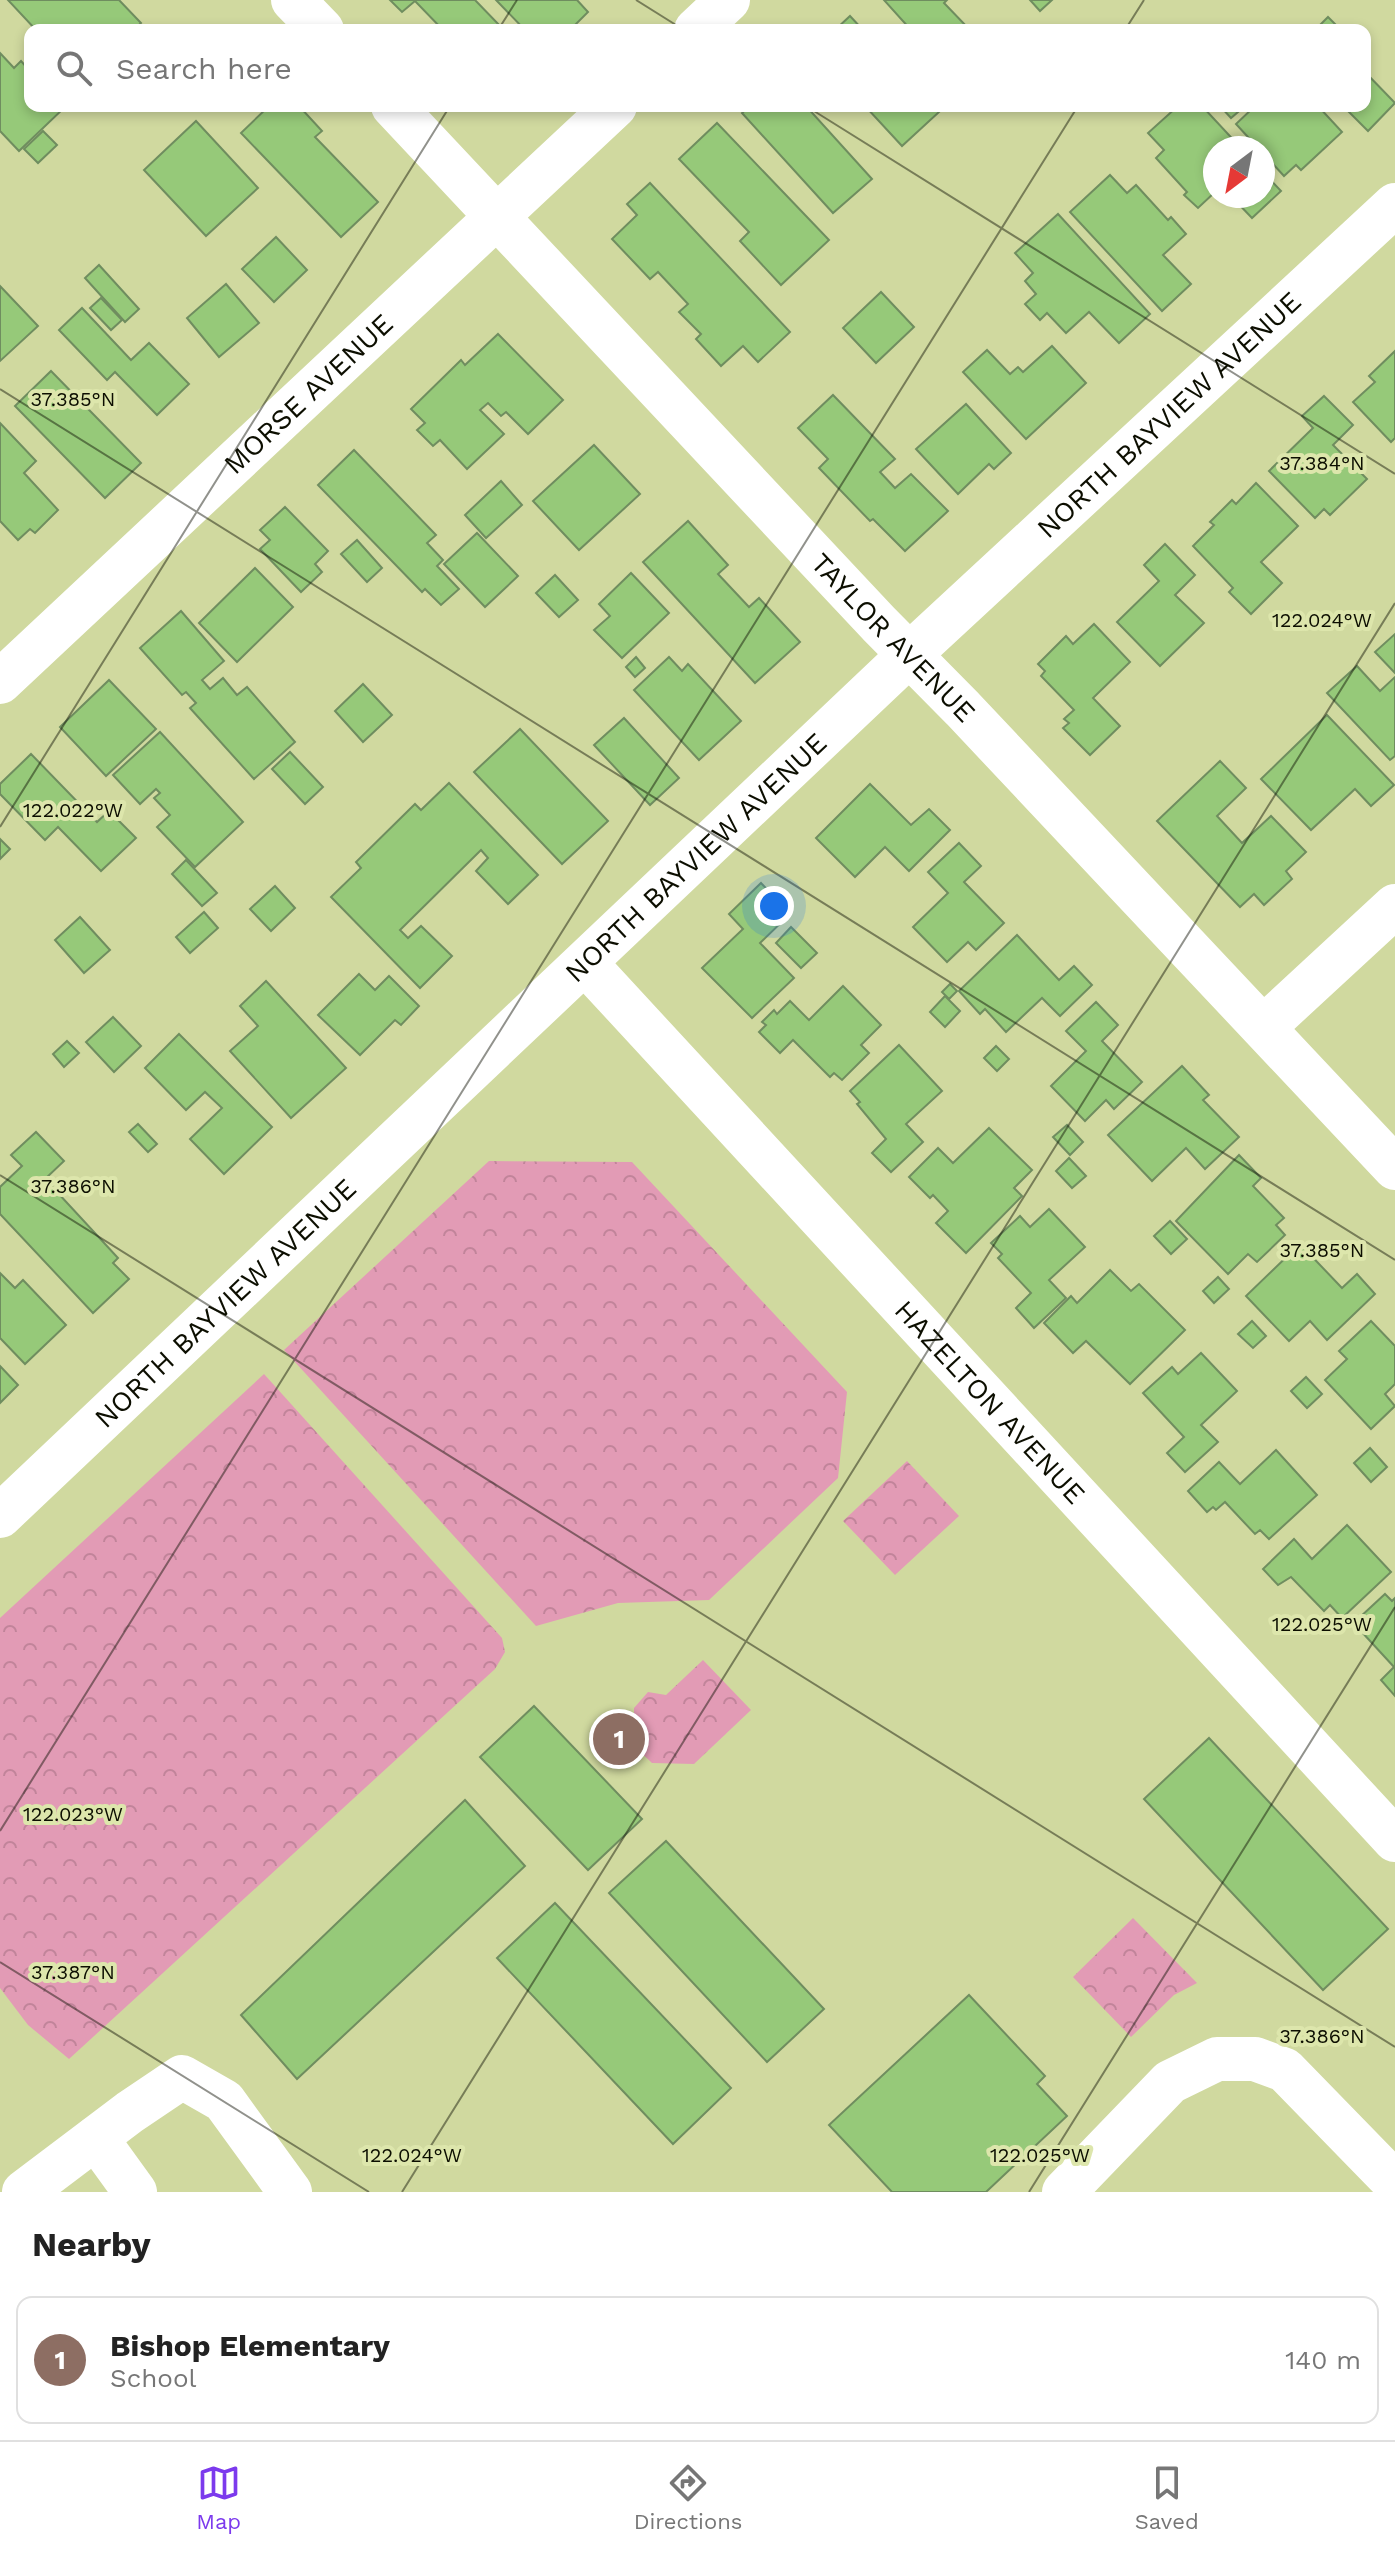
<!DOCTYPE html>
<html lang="en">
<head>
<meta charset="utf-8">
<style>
  :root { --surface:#fff; --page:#f6f6f6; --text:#222; --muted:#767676; --line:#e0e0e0; --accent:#7c3aed }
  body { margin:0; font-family:"Work Sans",sans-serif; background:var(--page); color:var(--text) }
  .compass { position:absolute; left:1203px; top:136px; width:72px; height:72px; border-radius:50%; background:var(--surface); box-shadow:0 4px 12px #0003; rotate:212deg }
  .you { position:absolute; left:774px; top:906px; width:28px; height:28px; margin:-20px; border:6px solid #fff; border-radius:50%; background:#1a73e8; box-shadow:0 0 0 12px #1a73e833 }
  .badge { display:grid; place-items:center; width:52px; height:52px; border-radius:50%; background:var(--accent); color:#fff; font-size:26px; font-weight:700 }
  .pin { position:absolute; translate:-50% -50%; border:4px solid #fff; box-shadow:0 2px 8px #0006 }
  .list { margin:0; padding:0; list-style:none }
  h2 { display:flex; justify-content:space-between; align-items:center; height:104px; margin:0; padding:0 32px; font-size:34px }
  h2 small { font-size:26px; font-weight:400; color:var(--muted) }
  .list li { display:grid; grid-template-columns:52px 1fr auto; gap:24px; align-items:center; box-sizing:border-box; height:128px; margin:0 16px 16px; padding:0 16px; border:2px solid var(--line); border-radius:16px }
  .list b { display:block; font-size:30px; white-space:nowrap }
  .list p { margin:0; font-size:26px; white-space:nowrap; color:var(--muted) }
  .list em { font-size:26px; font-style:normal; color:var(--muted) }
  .icon { flex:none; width:44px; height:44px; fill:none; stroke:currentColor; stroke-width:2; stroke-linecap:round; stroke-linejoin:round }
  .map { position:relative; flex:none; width:1395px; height:2192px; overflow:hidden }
  .search { position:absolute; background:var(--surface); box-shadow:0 4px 12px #0003; left:24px; right:24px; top:24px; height:88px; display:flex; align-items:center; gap:20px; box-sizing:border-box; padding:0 28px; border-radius:16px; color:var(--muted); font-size:30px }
  .sheet { height:248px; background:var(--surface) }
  nav { display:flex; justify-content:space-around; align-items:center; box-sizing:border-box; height:112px; border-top:2px solid var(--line); background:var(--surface); font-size:22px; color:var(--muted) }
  nav a { display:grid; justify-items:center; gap:4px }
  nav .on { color:var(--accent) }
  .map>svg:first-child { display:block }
  .park { fill:url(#park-crowns) }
  .building { fill:#96c979; stroke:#6f8d5f; stroke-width:2 }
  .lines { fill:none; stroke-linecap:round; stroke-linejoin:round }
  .minor { stroke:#fff; stroke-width:44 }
  .ticks { fill:none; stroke:#0c0e00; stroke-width:2; stroke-opacity:0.45 }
  .labels { text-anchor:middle; stroke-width:8; stroke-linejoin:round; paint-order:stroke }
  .street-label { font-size:28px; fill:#0c0e00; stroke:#dde6ac }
  .ticks-label { font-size:20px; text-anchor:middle; fill:#0c0e00; stroke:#dde6ac; stroke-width:8; stroke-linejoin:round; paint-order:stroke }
</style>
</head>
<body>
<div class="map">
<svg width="1395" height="2192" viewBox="0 0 1395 2192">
  <defs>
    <pattern id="park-crowns" width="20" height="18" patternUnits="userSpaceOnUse" patternTransform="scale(2)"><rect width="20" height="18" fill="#e29bb5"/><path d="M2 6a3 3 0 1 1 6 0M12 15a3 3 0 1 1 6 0" fill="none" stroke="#c1849a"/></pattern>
  </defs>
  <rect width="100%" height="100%" fill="#d0d99f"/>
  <g class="park">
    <path d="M489,1161L632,1162L847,1392L838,1478L709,1600L618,1603L536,1626L284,1350Z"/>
    <path d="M264,1374L502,1638L505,1652L495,1669L69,2059L28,2025L0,1988V1618Z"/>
    <path d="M907,1461L959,1516L895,1575L843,1521Z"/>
    <path d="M703,1660L751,1710L694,1764L652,1763L634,1746V1708L648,1692L666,1695Z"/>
    <path d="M1133,1918L1197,1983L1174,1995L1131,2037L1073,1977Z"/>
  </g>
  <g class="building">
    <path d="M8,0H119L141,23L134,30H36Z"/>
    <path d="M390,0H475L504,30H443L415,1L402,12Z"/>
    <path d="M496,0H577L588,12L570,30H525Z"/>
    <path d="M884,0H947L944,3L970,30H911Z"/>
    <path d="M1030,0H1052L1040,11Z"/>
    <path d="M850,16L863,30H835Z"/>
    <path d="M1328,17L1341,30H1315Z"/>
    <path d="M0,53L14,68L21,61L30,71V106L65,107L19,151L0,131Z"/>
    <path d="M1365,72L1395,103L1368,131L1343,106H1365Z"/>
    <path d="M269,106H299L322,131L315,137L378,202L341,237L241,133Z"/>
    <path d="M750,106H806L872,179L833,213L742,113Z"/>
    <path d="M865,106H933L939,112L902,146Z"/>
    <path d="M1178,106H1202L1241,148H1215V192L1198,208L1184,195L1187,192L1156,158L1164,150L1148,133Z"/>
    <path d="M1220,106H1245L1231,118Z"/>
    <path d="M1255,106H1318L1342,132L1301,170L1296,165L1284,176L1263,153V148H1258L1236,124Z"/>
    <path d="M196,121L258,188L206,236L144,170Z"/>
    <path d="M717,123L829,240L781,285L740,241L749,232L679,159Z"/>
    <path d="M43,131L57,145L38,163L24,149Z"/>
    <path d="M1263,172L1281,191L1252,218L1231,196H1263Z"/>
    <path d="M1110,175L1127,193L1136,185L1168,220L1171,217L1186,234L1163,255L1191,284L1162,311L1070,212Z"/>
    <path d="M650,183L790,332L758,362L743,346L721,366L696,339L701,334L679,312L688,304L658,272L650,279L612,239L637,215L627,204Z"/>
    <path d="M1058,214L1150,314L1119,343L1089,312L1066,333L1047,313L1040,320L1025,304L1036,294L1025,281L1033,273L1015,253Z"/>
    <path d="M276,237L307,270L274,302L242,269Z"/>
    <path d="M99,265L139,309L125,322L85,278Z"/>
    <path d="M226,284L259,323L219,357L187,318Z"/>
    <path d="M0,286L38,326L0,361Z"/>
    <path d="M881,292L914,327L876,363L843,328Z"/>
    <path d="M101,298L122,320L111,330L90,308Z"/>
    <path d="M82,308L131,360L149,343L189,384L157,415L115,372L107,380L59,330Z"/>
    <path d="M498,334L563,400L528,434L506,412L501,416L488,403L480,410L504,434L467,469L440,440L433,446L417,430L425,423L411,409L461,360L465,365Z"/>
    <path d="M1052,346L1086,383L1026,439L963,372L987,350L1010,374L1018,367L1023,372Z"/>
    <path d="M1395,351V438L1391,442L1353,402L1375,382L1369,376Z"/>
    <path d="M51,371L141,463L105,498L15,406Z"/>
    <path d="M833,395L895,459L880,472L895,488L911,474L948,511L905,551L873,519L870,521L819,468L828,459L798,428Z"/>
    <path d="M1324,396L1353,425L1333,445L1367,479L1330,515L1324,509L1315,518L1269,471L1313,428L1302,416Z"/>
    <path d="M966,404L1011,453L994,469L989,464L958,494L916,449Z"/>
    <path d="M0,423L36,461L24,473L58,510L35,533L30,529L18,540L0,521Z"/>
    <path d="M594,445L640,494L579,550L533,501Z"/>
    <path d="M354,450L436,535L427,543L443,560L437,566L459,589L441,605L425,589L422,592L318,485Z"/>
    <path d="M501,481L522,505L486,538L465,515Z"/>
    <path d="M1256,483L1298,526L1261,562L1282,583L1251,614L1229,592L1233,588L1193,546L1214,525L1210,522L1232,500L1236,504Z"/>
    <path d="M285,507L328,551L315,564L322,572L301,592L260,549L270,540L260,530Z"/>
    <path d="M688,521L728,565L718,574L749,607L759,598L800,642L755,683L643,562Z"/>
    <path d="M477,533L518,576L485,607L444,564Z"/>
    <path d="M357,540L382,568L367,582L341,554Z"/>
    <path d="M1165,544L1195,575L1175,595L1204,623L1160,666L1117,622L1159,581L1144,565Z"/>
    <path d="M255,568L293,607L237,662L199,623Z"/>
    <path d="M631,573L669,613L622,658L594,630L610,616L599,604Z"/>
    <path d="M555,575L578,600L559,617L536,593Z"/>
    <path d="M181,611L224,661L202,680L210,689L223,678L237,695L247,687L295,742L254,779L190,708L196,703L186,692L182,695L140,648Z"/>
    <path d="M1094,624L1130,662L1093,698L1120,726L1090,755L1063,728L1069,723L1064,719L1074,710L1041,676L1045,671L1038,664L1066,636L1073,644Z"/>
    <path d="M1395,634V673L1375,652Z"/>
    <path d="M636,657L645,668L635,677L626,667Z"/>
    <path d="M669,657L682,671L688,664L741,721L699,760L634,690Z"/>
    <path d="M1357,666L1380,691L1395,677V756L1390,760L1327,693Z"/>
    <path d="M109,680L156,729L106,776L60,727Z"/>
    <path d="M363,684L392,715L363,742L335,711Z"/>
    <path d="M1327,715L1394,785L1371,806L1355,789L1311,830L1261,779Z"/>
    <path d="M624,718L679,778L650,805L594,745Z"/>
    <path d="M520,729L608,821L562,864L474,772Z"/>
    <path d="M160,732L243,822L195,867L157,827L170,815L154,798L160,793L156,789L140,804L113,775Z"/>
    <path d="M290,752L323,787L305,804L272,769Z"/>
    <path d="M31,754L97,822L109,811L136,838L101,871L58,827L45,840L0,794V784Z"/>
    <path d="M1220,761L1246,788L1217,816L1242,843L1271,816L1306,852L1286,871L1292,879L1264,905L1254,894L1240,907L1157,821Z"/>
    <path d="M449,783L538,875L508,904L476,871L488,858L481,850L400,930L408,938L421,926L452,956L420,988L331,897L361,868L356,862L415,804L421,810Z"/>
    <path d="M870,784L911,825L929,809L950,830L909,871L885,847L855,877L816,838Z"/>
    <path d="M0,839L10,849L0,859Z"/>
    <path d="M959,843L981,866L964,882L1004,923L976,950L968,942L947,962L913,927L948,893L928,872Z"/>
    <path d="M186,860L217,893L202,906L172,874Z"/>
    <path d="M761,883L790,914L760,943L794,978L752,1018L702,968L743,929L729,914Z"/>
    <path d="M275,886L295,908L271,931L250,909Z"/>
    <path d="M204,912L218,928L190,953L176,937Z"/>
    <path d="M80,917L110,950L84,973L55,940Z"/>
    <path d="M791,927L817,953L801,968L776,943Z"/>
    <path d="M1017,935L1059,980L1074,966L1092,985L1060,1016L1042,998L1006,1032L985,1009L980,1014L959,991Z"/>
    <path d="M359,974L375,990L389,976L419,1006L401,1025L395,1020L360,1055L318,1015Z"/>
    <path d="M266,981L346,1068L291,1118L230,1051L258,1026L240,1006Z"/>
    <path d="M950,984L957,991L949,999L942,992Z"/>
    <path d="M843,986L881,1025L861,1045L869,1053L842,1080L834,1073L830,1077L793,1040L780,1053L759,1032L766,1025L762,1022L774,1010L777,1014L790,1001L809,1020Z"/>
    <path d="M945,996L960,1011L945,1027L930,1012Z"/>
    <path d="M1096,1002L1118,1025L1102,1041L1142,1082L1114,1109L1106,1100L1085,1121L1051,1086L1086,1051L1066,1031Z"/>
    <path d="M113,1017L141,1046L114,1072L86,1042Z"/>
    <path d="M179,1034L272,1127L224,1174L190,1139L222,1108L205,1092L186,1110L145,1068Z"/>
    <path d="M67,1041L79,1053L64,1067L53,1054Z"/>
    <path d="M899,1045L942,1091L906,1124L923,1142L891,1172L872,1153L886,1139L857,1104L860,1102L850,1091Z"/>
    <path d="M996,1046L1009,1059L997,1071L984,1058Z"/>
    <path d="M1182,1066L1209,1095L1203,1100L1239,1137L1205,1169L1186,1148L1152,1181L1108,1135Z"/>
    <path d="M138,1124L157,1144L148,1152L129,1132Z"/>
    <path d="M1067,1125L1083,1142L1070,1155L1053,1137Z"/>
    <path d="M989,1128L1032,1170L1014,1188L1022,1196L966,1253L936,1223L948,1211L933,1195L930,1198L909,1177L938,1148L953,1163Z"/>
    <path d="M36,1132L64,1161L45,1179L118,1258L113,1263L129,1279L93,1313L0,1214V1187L22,1166L11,1155Z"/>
    <path d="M1239,1155L1261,1178L1253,1186L1284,1218L1276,1225L1285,1235L1257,1262L1248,1254L1228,1274L1176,1221Z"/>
    <path d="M1069,1158L1086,1176L1072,1188L1056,1171Z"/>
    <path d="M1049,1209L1085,1247L1049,1280L1066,1298L1034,1328L1016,1308L1031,1293L998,1258L1002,1254L991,1243L1020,1216L1030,1227Z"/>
    <path d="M1170,1221L1187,1239L1171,1254L1154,1236Z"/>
    <path d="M1300,1244L1342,1288L1357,1274L1375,1294L1327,1340L1310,1321L1289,1341L1246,1296Z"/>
    <path d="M1110,1270L1131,1291L1139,1284L1185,1330L1130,1384L1086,1341L1073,1353L1044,1323L1071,1296L1077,1303Z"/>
    <path d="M0,1273L15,1288L23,1280L66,1325L25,1364L0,1338Z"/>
    <path d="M1218,1277L1229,1289L1214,1303L1203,1291Z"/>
    <path d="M1252,1321L1266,1336L1253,1348L1238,1334Z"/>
    <path d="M1371,1321L1395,1346V1384L1385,1394L1395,1406L1371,1429L1325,1380L1347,1359L1339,1351Z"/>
    <path d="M1201,1353L1237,1391L1201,1425L1218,1442L1185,1472L1167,1453L1184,1437L1143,1393L1172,1367L1178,1374Z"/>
    <path d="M0,1366L18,1385L0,1403Z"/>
    <path d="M1306,1377L1322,1394L1307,1408L1291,1391Z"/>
    <path d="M1370,1448L1387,1467L1371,1482L1354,1463Z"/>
    <path d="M1276,1450L1317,1495L1269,1539L1260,1530L1255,1534L1225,1502L1216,1510L1213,1507L1207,1512L1188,1491L1219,1462L1240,1484Z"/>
    <path d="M1347,1525L1391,1572L1342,1618L1330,1605L1324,1611L1291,1577L1278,1585L1263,1569L1294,1539L1312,1559Z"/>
    <path d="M1385,1594L1392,1601L1395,1598V1696L1381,1680L1394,1667L1360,1630L1366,1625L1359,1618Z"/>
    <path d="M534,1706L642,1819L588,1870L480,1757Z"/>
    <path d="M1209,1738L1388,1929L1323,1990L1144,1799Z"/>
    <path d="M465,1800L525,1866L297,2079L241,2015Z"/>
    <path d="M666,1841L824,2009L767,2062L609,1893Z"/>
    <path d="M555,1903L731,2088L673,2144L497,1958Z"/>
    <path d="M969,1995L1045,2076L1037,2084L1067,2116L986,2192H892L829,2125Z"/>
  </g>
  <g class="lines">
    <g class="minor">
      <path d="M293,0L322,30"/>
      <path d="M696,30L728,0"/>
      <path id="s1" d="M393,106L879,624L963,709L1395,1168"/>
      <path id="s2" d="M0,682L615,106"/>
      <path id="s3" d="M586,964L1395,1840"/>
      <path d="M1264,1027L1395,906"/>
      <path id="s4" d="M0,1516L910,654L1395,205"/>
      <path d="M96,2138L135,2192"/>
      <path d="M24,2192L130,2112L182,2077L224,2101L290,2192"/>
      <path d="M1064,2192L1170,2082L1217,2059H1255L1285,2070L1395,2183"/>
    </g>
  </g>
  <path class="ticks" d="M636,0L684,30M498,30L517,0M1125,30L1144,0M806,106L1395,474M0,389L1395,1260M0,827L450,106M0,1175L1395,2047M0,1831L1078,106M0,1962L369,2192M402,2192L1395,603M1029,2192L1395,1607"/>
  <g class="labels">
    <g class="street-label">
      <text dy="10" stroke="none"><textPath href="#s2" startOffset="422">MORSE AVENUE</textPath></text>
      <text dy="10" stroke="none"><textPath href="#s4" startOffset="1606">NORTH BAYVIEW AVENUE</textPath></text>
      <text dy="10" stroke="none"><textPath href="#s1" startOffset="730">TAYLOR AVENUE</textPath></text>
      <text dy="10" stroke="none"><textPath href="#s4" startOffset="958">NORTH BAYVIEW AVENUE</textPath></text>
      <text dy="10" stroke="none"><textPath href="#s4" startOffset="310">NORTH BAYVIEW AVENUE</textPath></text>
      <text dy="10" stroke="none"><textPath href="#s3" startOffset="596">HAZELTON AVENUE</textPath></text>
    </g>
  </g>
  <g class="ticks-label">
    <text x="73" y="406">37.385°N</text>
    <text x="1322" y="470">37.384°N</text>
    <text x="1322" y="627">122.024°W</text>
    <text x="73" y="817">122.022°W</text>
    <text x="73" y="1193">37.386°N</text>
    <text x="1322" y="1257">37.385°N</text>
    <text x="1322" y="1631">122.025°W</text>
    <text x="73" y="1821">122.023°W</text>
    <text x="73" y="1979">37.387°N</text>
    <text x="1322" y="2043">37.386°N</text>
    <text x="412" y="2162">122.024°W</text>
    <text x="1040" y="2162">122.025°W</text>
  </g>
</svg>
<svg class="compass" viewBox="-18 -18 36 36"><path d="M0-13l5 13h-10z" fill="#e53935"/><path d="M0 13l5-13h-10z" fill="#767676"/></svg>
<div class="you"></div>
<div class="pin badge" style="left:619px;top:1739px;background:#8d6e63">1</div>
<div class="search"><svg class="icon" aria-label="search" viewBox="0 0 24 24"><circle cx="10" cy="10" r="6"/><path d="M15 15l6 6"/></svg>Search here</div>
</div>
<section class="sheet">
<h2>Nearby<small></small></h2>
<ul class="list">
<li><span class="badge" style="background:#8d6e63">1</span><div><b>Bishop Elementary</b><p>School</p></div><em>140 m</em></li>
</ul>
</section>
<nav>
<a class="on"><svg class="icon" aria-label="map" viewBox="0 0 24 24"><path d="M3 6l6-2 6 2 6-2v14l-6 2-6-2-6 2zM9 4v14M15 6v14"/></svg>Map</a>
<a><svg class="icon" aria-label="directions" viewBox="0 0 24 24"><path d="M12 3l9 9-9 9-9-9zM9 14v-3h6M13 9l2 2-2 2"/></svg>Directions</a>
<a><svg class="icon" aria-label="saved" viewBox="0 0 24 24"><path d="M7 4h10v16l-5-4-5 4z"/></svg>Saved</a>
</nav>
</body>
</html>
